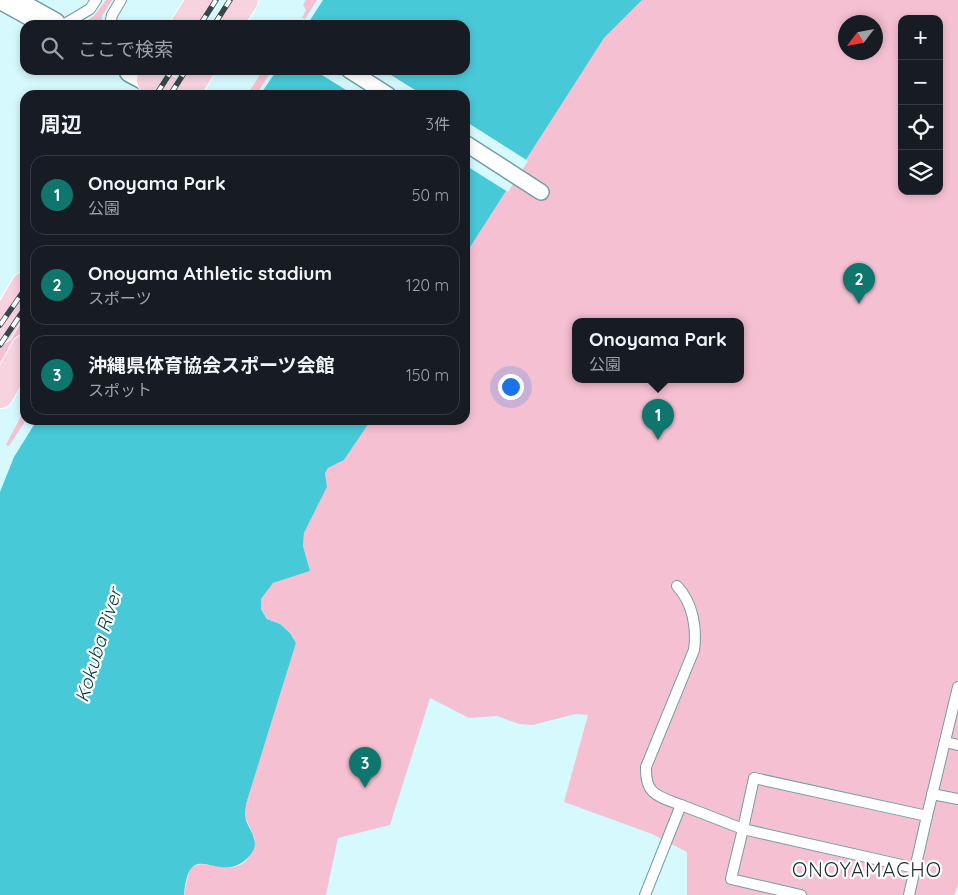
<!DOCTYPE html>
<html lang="ja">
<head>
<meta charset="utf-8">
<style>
  :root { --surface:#171b24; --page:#242831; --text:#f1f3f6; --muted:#9ea1a6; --line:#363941; --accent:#0f766e }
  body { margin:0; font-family:Quicksand,"Noto Sans JP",sans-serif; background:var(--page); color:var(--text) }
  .controls { position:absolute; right:15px; top:15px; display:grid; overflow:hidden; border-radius:10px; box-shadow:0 2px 8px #0003 }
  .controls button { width:45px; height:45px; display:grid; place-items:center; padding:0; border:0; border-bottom:1px solid var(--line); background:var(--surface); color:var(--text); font:25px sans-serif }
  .compass { position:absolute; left:838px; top:15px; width:45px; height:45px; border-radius:50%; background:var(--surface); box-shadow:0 2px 8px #0003; rotate:238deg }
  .you { position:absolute; left:510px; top:386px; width:18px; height:18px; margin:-12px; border:4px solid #fff; border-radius:50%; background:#1a73e8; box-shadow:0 0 0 8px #1a73e833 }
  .badge { display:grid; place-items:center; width:32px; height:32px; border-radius:50%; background:var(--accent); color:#fff; font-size:16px; font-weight:700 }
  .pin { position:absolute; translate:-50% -41px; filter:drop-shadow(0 1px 2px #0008) }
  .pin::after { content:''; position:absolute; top:26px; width:18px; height:15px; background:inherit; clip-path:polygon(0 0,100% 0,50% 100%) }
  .popup { position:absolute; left:572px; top:318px; width:172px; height:65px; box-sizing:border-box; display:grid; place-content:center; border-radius:10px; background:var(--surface); filter:drop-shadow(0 1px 4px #0005); font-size:16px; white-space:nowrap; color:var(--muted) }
  .popup b { font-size:19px; color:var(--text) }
  .popup::after { content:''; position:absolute; left:50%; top:100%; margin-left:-10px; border:10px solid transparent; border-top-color:var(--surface) }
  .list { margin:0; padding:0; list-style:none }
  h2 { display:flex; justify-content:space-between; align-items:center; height:65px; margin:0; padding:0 20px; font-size:21px }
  h2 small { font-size:16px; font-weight:400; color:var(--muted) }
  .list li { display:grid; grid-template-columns:32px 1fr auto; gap:15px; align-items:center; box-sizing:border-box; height:80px; margin:0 10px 10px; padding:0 10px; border:1px solid var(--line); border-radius:15px }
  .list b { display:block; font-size:19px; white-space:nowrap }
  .list p { margin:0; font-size:16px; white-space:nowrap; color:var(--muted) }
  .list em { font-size:16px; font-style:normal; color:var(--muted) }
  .icon { flex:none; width:28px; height:28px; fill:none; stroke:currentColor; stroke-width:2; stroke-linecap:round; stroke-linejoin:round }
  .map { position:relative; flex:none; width:958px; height:895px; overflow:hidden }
  .search { position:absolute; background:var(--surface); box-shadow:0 2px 8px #0003; left:20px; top:20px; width:450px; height:55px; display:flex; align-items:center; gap:12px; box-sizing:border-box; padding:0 18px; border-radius:15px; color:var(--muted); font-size:19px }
  .panel { position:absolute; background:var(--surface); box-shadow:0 2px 8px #0003; left:20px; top:90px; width:450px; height:335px; border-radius:15px }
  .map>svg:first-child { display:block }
  .green { fill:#f5c0d2; fill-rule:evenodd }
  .water { fill:#47c9d7 }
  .pier { fill:#d6f9fe }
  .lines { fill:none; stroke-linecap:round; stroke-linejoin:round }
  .service-casing { stroke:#739da2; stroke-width:12 }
  .pedestrian-casing { stroke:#739da2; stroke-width:18 }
  .tertiary-casing { stroke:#739da2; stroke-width:28 }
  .trunk-casing { stroke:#fff; stroke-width:30 }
  .service { stroke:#fff; stroke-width:10 }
  .pedestrian { stroke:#fff; stroke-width:15 }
  .tertiary { stroke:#fff; stroke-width:25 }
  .trunk { stroke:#f7d2df; stroke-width:28 }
  .rail-casing { stroke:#35484b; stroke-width:5.5 }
  .rail { stroke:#fff; stroke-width:4; stroke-dasharray:11; stroke-linecap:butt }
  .labels { text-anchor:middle; stroke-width:4.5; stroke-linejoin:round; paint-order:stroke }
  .water-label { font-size:19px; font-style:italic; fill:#003d42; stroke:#fff }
  .quarter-label { font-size:20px; letter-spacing:1px; fill:#1b2c2e; stroke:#fff }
</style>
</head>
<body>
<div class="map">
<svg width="958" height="895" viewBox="0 0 958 895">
  <rect width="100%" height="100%" fill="#d6f9fe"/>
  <g class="green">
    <path d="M106,0H112L102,16V25H90L85,22L94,16Z"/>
    <path d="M306,0H317L305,19L302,18L306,10L303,5Z"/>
    <path d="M642,0H958V885L954,895H687V852L652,834L564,802L588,715L575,714L533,725L519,724L497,716L469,718L430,698L390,825L338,838L326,895H184L190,868C207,856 234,879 248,858C251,853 253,845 255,839L245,816L246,804L296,643L290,633L280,624L268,619L261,609V599L273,583L310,571L303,546L304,533L327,487L325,473L328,468L344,460L371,420H465V255L604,38ZM902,19H939V191H902ZM846,22H876V52H846ZM576,321H740V379H576Z"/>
    <path d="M263,70H272L256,95H247Z"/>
    <path d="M25,305V325L0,369V349Z"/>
    <path d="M25,408L26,420L9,446L6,445Z"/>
  </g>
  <g class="water">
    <path d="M323,0H642L604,38L465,255V95H260L277,70H465V25H307Z"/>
    <path d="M37,420H371L344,460L328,468L325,473L327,487L304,533L303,546L310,571L273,583L261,599V609L267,619L280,624L290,633L296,643L246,804C246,807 245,812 245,815C246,827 258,836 254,849C252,853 248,858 244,861C216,883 189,836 184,895H0V492L14,457Z"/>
  </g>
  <g class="pier">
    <path d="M314,70H383L423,95H354Z"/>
    <path d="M465,121L528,161L508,192L465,165Z"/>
  </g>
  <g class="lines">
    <defs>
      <g id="service">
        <path d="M63,25L90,9L96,0"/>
        <path d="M110,25L112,15L121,0"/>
        <path d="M945,742L958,745"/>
        <path d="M932,794L958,799"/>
        <path d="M681,805L743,829L754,778L927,816L958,687"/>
        <path d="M645,895L681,805C658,796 645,795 646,767L694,650C697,628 693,603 677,586"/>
        <path d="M801,895L731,879L743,829L915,868"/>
        <path d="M909,895L927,816"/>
      </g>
      <g id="pedestrian">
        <path d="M349,70L388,95"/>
        <path d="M465,143L541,192"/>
      </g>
      <g id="tertiary">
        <path d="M8,0L53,25"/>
        <path d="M132,70L151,80"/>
      </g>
      <g id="trunk">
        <path d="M185,25L201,0"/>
        <path d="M228,25L244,0"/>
        <path d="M151,80L177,95"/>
        <path d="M185,95L200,70"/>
        <path d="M0,329L25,286"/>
        <path d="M0,394L25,349"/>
      </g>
    </defs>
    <use href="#service" class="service-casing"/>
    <use href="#pedestrian" class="pedestrian-casing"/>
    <use href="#tertiary" class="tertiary-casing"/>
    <use href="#trunk" class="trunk-casing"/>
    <use href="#service" class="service"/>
    <use href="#pedestrian" class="pedestrian"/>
    <use href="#tertiary" class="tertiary"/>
    <use href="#trunk" class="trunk"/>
    <defs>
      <g id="rail">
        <path d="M200,25L216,0"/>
        <path d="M214,25L230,0"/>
        <path d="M156,95L172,70"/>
        <path d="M170,95L186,70"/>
        <path d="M0,325L25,289"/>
        <path d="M0,345L25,308"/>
      </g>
    </defs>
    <use href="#rail" class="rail-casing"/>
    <use href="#rail" class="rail"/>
  </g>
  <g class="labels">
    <g class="water-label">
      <text transform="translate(98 645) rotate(-73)" y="7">Kokuba River</text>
    </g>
    <g class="quarter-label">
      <text x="867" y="877">ONOYAMACHO</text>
    </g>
  </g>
</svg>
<div class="controls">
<button>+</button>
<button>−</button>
<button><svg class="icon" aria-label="locate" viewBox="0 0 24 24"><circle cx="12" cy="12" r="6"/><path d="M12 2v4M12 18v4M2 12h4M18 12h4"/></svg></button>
<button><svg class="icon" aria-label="layers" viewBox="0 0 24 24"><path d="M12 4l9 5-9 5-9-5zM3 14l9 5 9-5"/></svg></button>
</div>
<svg class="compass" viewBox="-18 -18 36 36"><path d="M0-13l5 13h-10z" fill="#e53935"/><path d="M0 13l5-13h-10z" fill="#9ea1a6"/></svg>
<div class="you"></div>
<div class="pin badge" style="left:658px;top:440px">1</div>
<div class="popup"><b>Onoyama Park</b>公園</div>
<div class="pin badge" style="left:859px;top:304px">2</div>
<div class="pin badge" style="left:365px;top:788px">3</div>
<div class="search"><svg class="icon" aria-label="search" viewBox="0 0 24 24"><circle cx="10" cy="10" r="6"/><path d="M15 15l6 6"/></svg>ここで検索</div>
<section class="panel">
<h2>周辺<small>3件</small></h2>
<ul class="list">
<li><span class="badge">1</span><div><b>Onoyama Park</b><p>公園</p></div><em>50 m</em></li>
<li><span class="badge">2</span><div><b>Onoyama Athletic stadium</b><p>スポーツ</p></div><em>120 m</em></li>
<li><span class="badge">3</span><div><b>沖縄県体育協会スポーツ会館</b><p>スポット</p></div><em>150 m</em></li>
</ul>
</section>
</div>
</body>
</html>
